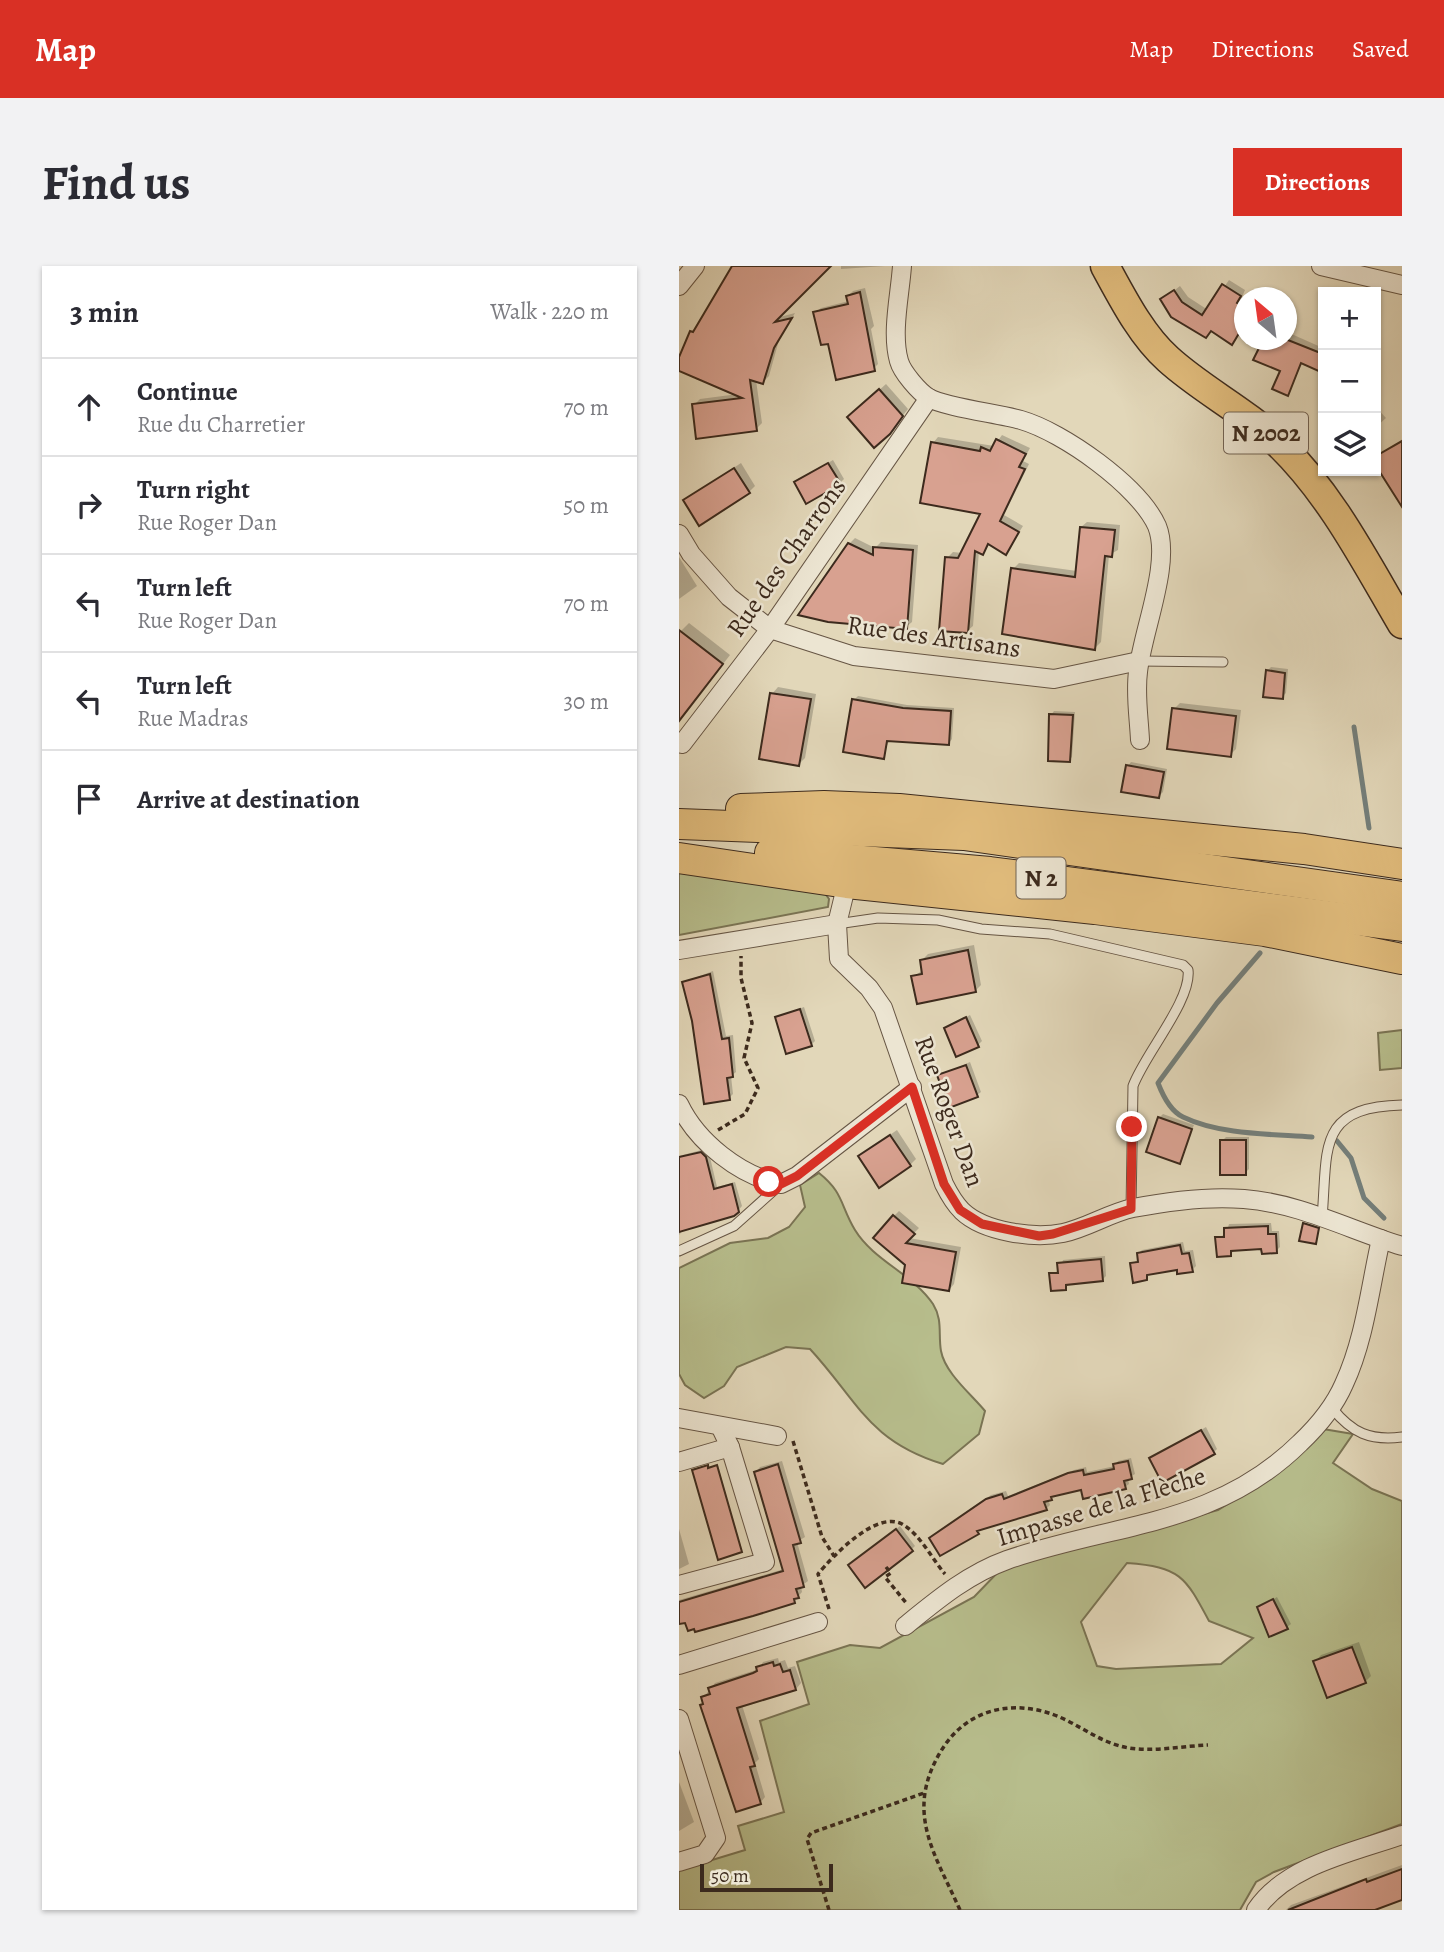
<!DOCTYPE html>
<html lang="en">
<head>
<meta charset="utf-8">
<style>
  :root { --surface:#fff; --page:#f2f2f3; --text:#2b2b33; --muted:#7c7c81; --line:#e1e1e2; --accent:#d93025 }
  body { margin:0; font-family:Alegreya,serif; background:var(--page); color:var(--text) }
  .controls { position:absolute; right:21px; top:21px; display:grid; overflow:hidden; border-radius:0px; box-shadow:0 2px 5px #0004 }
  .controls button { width:63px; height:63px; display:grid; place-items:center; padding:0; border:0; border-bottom:2px solid var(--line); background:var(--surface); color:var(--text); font:35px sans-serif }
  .compass { position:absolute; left:555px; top:21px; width:63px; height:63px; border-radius:50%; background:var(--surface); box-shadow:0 2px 5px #0004; rotate:331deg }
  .scale { position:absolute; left:21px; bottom:18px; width:133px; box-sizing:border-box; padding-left:7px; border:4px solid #3c2a1d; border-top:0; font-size:19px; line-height:24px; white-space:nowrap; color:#3c2a1d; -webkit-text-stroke:5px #ece5d2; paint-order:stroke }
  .stop { position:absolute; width:21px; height:21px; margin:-16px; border:5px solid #d93025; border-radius:50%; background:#fff }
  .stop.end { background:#d93025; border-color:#fff; box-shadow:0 2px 7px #0008 }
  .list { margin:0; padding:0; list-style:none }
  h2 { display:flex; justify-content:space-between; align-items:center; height:91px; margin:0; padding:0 28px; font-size:30px }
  h2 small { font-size:23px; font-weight:400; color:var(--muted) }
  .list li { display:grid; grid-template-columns:46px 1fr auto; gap:21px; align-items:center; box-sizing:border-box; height:98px; padding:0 28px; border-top:2px solid var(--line) }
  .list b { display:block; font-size:26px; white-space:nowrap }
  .list p { margin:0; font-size:23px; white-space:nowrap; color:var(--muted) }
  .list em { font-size:23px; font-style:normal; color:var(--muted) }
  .icon { flex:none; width:38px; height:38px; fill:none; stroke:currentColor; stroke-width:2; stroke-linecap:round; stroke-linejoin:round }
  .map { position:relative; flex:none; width:723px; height:1644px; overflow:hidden; border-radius:0px }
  header { display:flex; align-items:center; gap:42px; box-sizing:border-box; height:98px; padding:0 35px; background:var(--accent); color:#fff }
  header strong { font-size:33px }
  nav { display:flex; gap:38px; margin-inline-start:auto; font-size:24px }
  .intro { display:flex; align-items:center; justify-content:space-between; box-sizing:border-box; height:168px; padding:0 42px }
  h1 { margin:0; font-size:49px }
  .button { padding:18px 32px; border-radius:0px; background:var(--accent); color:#fff; font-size:24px; font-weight:700 }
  main { display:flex; gap:42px; padding:0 42px }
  aside { flex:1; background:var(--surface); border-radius:0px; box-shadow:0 2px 5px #0004 }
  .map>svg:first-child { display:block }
  .green { fill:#b7bd8c; stroke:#7a7454; stroke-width:2; fill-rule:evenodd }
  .shadow { fill:#0003 }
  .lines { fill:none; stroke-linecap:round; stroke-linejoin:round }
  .stream { stroke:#747f7b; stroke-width:5 }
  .building { fill:#d8a190; stroke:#3c2a1d; stroke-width:2 }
  .service-casing { stroke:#654; stroke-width:11 }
  .minor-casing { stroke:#654; stroke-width:20 }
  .primary-casing { stroke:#3c2a1d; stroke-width:31 }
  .trunk-casing { stroke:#3c2a1d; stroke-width:32 }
  .path { stroke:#3c2a1d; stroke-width:3.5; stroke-dasharray:5 3.5; stroke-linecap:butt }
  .service { stroke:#ece5d2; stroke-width:9 }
  .minor { stroke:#ece5d2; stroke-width:18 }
  .primary { stroke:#e1bc7c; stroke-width:28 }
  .trunk { stroke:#e1bc7c; stroke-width:30 }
  .route { stroke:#d93025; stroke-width:9 }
  .labels { text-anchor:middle; stroke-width:5; stroke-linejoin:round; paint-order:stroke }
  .shield { fill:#ece5d2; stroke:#716253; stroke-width:2 }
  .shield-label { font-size:24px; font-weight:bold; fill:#3c2a1d }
  .street-label { font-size:26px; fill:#3c2a1d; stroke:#ece5d2 }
</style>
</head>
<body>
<header>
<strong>Map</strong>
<nav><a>Map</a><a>Directions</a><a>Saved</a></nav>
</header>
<div class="intro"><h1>Find us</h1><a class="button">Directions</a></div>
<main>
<aside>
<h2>3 min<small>Walk · 220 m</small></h2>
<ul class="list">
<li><svg class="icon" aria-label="ahead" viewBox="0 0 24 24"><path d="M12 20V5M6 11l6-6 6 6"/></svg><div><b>Continue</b><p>Rue du Charretier</p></div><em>70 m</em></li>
<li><svg class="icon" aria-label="right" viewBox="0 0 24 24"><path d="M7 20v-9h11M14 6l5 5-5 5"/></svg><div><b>Turn right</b><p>Rue Roger Dan</p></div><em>50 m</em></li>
<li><svg class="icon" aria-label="left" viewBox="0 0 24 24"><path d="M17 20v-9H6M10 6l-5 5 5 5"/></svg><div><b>Turn left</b><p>Rue Roger Dan</p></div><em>70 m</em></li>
<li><svg class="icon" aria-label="left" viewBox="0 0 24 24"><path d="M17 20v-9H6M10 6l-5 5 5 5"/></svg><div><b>Turn left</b><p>Rue Madras</p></div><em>30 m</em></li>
<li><svg class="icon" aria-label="arrive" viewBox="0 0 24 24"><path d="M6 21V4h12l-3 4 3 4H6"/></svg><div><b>Arrive at destination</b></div></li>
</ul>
</aside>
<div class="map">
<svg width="723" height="1644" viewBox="0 0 723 1644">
  <rect width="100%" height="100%" fill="#e2d7b9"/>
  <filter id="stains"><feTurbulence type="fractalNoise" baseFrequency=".00286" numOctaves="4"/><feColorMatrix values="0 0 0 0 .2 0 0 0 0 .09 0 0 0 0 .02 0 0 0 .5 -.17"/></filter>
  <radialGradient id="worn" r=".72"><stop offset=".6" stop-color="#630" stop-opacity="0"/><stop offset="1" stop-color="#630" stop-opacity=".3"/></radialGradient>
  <g class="green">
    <path d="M0,605L145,626L150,633L149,641L0,669Z"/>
    <path d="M723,764V802L701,804L699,767Z"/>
    <path d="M140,907C165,927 161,939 176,964C195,995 234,1008 254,1038C264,1054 259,1068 262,1085C266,1107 292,1128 306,1145L300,1168L264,1198C189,1175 179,1135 131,1083L107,1081L58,1101L45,1120L25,1132L6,1119L0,1108V1002L51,977L89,972L110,961L126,941L121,919Z"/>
    <path d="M644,1163L674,1168L654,1197L693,1223L723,1235V1558L595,1606L577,1616L561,1644H0V1604L66,1584L59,1560L105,1546L81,1455L130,1438L118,1396L171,1379L201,1382L295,1331L324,1301L539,1244L598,1207ZM448,1297C501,1301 506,1310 530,1355L574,1372L542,1398L437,1403L418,1400L402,1356Z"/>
  </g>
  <g class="shadow">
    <path d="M55,0H150L97,52L116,47L100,74L90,110L84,116L77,114L83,157L77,163L15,139L21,133L59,128L0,103V95L13,66Z"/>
    <path d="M162,0H206L162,3Z"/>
    <path d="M550,14L566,24L563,31L566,32V60L553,76L483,34L501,20L509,31L529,44Z"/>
    <path d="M186,22L195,60L192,63L199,98L194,103L150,75L136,47L142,42L170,35L169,30L174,25Z"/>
    <path d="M608,66L644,82V105L624,96L608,128L603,104L577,93L586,74H608Z"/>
    <path d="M207,118L229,143L210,167L177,145Z"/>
    <path d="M697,141L707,152L697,161Z"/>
    <path d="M323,169L351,182L344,195L350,198L325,249L344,260L327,287L311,277L303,287L300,285L294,360L288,365L268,292L274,286L283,287L303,246L254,177L259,171L315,180Z"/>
    <path d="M154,194L165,213L161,217L117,216Z"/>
    <path d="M62,197L76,220L70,226L6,234Z"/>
    <path d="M408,256L441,259L439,284L430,289L422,376L416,382L334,303L340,297L398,305L402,261Z"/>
    <path d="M176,272L196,282L202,276L239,279L233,356L227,361L170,278Z"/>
    <path d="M0,291L18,320L0,333Z"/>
    <path d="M10,357L51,389L0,455V367Z"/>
    <path d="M592,401L609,403L607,427L603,431L588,405Z"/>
    <path d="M99,421L137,428L126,492L120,498L93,428Z"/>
    <path d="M179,430L228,439L275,442L273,473L270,477L210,474L204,491L175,434Z"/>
    <path d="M501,437L562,444L557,483L551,489L495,443Z"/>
    <path d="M375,445L396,446L393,491L390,494L372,449Z"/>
    <path d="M452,496L488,503L484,526L480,530L449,500Z"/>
    <path d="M295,679L302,719L296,725L234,711L244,704L243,694L249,688Z"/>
    <path d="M34,705L47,770L54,769L57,806L52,810L54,828L50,832L15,754L5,716Z"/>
    <path d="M125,741L136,775L132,779L98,751Z"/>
    <path d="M291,749L303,775L299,779L267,762Z"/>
    <path d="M291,796L302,826L298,829L260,810Z"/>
    <path d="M484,848L515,859L500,896L480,852Z"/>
    <path d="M218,864L237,893L231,899L181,890Z"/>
    <path d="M547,871H570V903L566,907L543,875Z"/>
    <path d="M26,883L30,887L38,921L56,916L63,940L55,949L5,963L0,969V890Z"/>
    <path d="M220,945L240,962L230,972L282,981L275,1018L270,1024L228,998L215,950Z"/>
    <path d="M592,957L593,965H600L601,981L597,985L584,981L555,984L552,988L538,972L547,968L550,958Z"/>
    <path d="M504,976L506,985L514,984L517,1000L513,1004L499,1002L471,1006L467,1013L452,998L461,993L459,988L463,984Z"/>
    <path d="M426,990L427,1010L423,1014L390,1018L386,1022L372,1008L381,1004L384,994Z"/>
    <path d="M527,1161L538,1183L534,1187L472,1193Z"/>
    <path d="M452,1192L456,1208L449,1212L450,1218L446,1221L403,1222L376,1228L369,1233L371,1239L367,1243L303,1262L299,1266L256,1268L312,1229L327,1225L329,1230L395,1204L407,1201L408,1206L436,1200L439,1195Z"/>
    <path d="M103,1195L126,1271L118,1276L129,1315L122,1320L123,1326L115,1335L0,1353V1334L105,1303L77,1206L81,1201Z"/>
    <path d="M30,1199L31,1201L39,1199L62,1285L15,1205Z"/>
    <path d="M221,1260L236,1280L232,1284L176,1296Z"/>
    <path d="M0,1263L10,1298L0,1303Z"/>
    <path d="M598,1331L612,1358L608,1361L580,1341Z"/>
    <path d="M680,1376L692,1410L686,1416L636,1396L642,1389Z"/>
    <path d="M99,1392L100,1396L106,1394L109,1402L116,1400L122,1417L117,1423L63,1439L80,1493L76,1497L86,1531L81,1537L23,1439L24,1432L36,1417L80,1403L84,1396Z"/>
    <path d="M0,1516L15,1556L0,1565Z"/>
    <path d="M723,1599V1633L693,1644H607L612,1639Z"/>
  </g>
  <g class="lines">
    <g class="stream">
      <path d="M675,461L690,562"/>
      <path d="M581,687L538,737L479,817C484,830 491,845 504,851C541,869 593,868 633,871"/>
      <path d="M658,875L672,892L685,932L705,952"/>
    </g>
  </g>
  <g class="building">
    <path d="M53,0H152L96,56L113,52L95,82L84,118L71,114L78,165L17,173L13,138L63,132L0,105V91L11,65L14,66Z"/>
    <path d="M543,18L562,30L558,37L565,41V59L553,79L532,65L527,72L492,51L481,33L495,24L503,36L523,49Z"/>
    <path d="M181,26L196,105L157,114L149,78L142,79L134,46L169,38L167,30Z"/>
    <path d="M584,74H609L644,88V107L622,97L609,130L593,123L601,105L574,94Z"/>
    <path d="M200,123L224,150L211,168L195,182L168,151Z"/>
    <path d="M317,173L347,188L340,201L346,203L321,255L340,266L327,289L309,278L304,289L296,285L289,367L260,365L266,291L279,292L301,248L241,237L252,176L301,185L302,181L311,185Z"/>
    <path d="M723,175V241L697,200V190Z"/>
    <path d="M149,197L162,218L127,238L115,216Z"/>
    <path d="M55,202L71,227L20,260L4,234Z"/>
    <path d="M401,261L436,264L433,291L426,290L416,384L323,368L332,302L396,311Z"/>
    <path d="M169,277L194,289V281L234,284L228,363L149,356L119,349Z"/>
    <path d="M0,364L44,398L0,455Z"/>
    <path d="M587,404L606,407L604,433L584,431Z"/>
    <path d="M91,427L132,433L120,500L80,493Z"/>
    <path d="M173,433L224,442L272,445L270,479L208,475L205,493L164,486Z"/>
    <path d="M493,442L557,450L552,491L488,483Z"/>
    <path d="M370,448L394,449L391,496L369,495Z"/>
    <path d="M447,499L485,506L480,532L442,526Z"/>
    <path d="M289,684L297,726L238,738L232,710L243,708L241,694Z"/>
    <path d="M31,708L43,773L50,772L54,811L48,812L51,834L25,838L13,755L3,716Z"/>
    <path d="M121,743L133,780L107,788L96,751Z"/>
    <path d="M287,751L300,781L277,791L265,762Z"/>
    <path d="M287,799L299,831L270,842L258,809Z"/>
    <path d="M479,851L513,863L501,898L467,886Z"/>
    <path d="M211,869L232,900L200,922L179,890Z"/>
    <rect x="541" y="874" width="26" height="35"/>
    <path d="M22,886L27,891L35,923L53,918L60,946L55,950L0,966V891Z"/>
    <path d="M214,949L236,968L227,977L277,986L270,1025L223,1017L226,999L194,972Z"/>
    <path d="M624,957L640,962L637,978L620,975Z"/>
    <path d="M589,960V968H597L598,987L583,988L582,983L552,985V990L538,991L536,971H545V962Z"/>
    <path d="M501,979L503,988L510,987L514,1006L498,1008V1004L468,1009V1014L454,1017L451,997L459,996L458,987Z"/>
    <path d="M422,993L424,1015L387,1019V1024L372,1025L370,1007H379L378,997Z"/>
    <path d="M522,1164L536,1188L483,1217L470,1192Z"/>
    <path d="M449,1195L453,1213L445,1215L447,1223L404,1233L402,1224L372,1231L373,1234L365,1236L368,1244L298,1265L300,1268L261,1290L250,1272L307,1233L323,1228L325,1233L389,1207L404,1204L405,1209L435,1203L434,1198Z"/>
    <path d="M99,1198L122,1277L114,1279L125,1321L117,1323L120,1332L115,1333L116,1337L74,1350L16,1366L15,1363L9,1365L6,1357L0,1358V1336L104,1305L75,1206Z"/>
    <path d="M29,1199V1202L38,1199L63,1286L39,1294L13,1204Z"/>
    <path d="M217,1263L234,1285L186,1322L169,1299Z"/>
    <path d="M594,1333L609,1363L590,1371L578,1341Z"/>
    <path d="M673,1381L687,1417L648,1432L634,1395Z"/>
    <path d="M94,1396L95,1400L101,1398L104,1406L111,1404L117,1424L58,1442L76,1500L71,1501L82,1538L57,1546L21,1439L24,1438L22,1431L31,1428L29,1422L74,1407L78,1405L77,1401Z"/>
    <path d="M723,1603V1634L696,1644H609L687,1613L688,1616Z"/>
  </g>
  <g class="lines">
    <defs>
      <g id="service">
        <path d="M460,395L544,396"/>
        <path d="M158,658L199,652L259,654L302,663L371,668L504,699L509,704C513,734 465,789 454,820L452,943"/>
        <path d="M643,952C649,883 637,841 723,839"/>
        <path d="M0,985L55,960L102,918"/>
        <path d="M653,1142C673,1167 691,1175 723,1171"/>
      </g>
      <g id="minor">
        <path d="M223,0C221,29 212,67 220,95C223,106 240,126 250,132C266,141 321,148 342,154C384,166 460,220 478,260C493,297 463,366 459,406C456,428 460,452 461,474"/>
        <path d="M642,0L723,19"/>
        <path d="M0,20L16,0"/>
        <path d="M0,268L12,288L50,331L91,363L175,390L375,413L460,395"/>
        <path d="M3,478L91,363L250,132"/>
        <path d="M168,617L158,658L160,693L190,722L204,742L265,918C270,928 275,937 283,945C305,966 355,973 384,967C408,962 430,947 454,942C490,935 529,930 565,933C620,937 671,964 723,980"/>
        <path d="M0,684L158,658"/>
        <path d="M0,838C18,876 61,910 102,918L118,910L233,821"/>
        <path d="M0,1152L98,1170"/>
        <path d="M0,1196L51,1181"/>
        <path d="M0,1319L86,1296L51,1181L41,1160"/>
        <path d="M226,1360C258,1334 289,1308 328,1294C434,1257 536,1261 621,1177C639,1160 655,1141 665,1118C686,1073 691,1021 702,973"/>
        <path d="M0,1399L139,1356"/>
        <path d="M0,1453L37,1572L26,1588L0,1596"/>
        <path d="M577,1644C607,1599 675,1586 723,1569"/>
      </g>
      <path id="primary" d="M426,0C443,31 462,69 489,93C523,124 566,145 599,177C652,228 686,295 723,358"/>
      <g id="trunk">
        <path d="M62,543L145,540L220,543L625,583L723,598"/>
        <path d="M0,558L285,569L723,631"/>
        <path d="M91,587L311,606L723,660"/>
        <path d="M0,592L168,617L416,643L586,665L723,693"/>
      </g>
    </defs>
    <use href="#service" class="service-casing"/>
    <use href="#minor" class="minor-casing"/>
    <use href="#primary" class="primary-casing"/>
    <use href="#trunk" class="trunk-casing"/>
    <g class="path">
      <path d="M39,864L66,848L79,822L65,792L73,757L62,712V690"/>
      <path d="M114,1175L143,1271L155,1290"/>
      <path d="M207,1301L212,1307L206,1311L228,1338"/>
      <path d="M150,1343L139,1308C153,1291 197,1244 223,1258C241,1268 253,1293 266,1308"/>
      <path d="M150,1644L128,1573L132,1567L245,1527"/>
      <path d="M281,1644C256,1588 225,1546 262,1485C289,1440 340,1431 387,1454C409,1465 426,1478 450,1482C475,1486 504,1480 529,1479"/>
    </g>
    <use href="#service" class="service"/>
    <use href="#minor" class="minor"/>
    <use href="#primary" class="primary"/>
    <use href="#trunk" class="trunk"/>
  </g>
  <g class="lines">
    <path class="route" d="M90,916L102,918L118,910L233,821L265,918L281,944L303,958L360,970L374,968L452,943L453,861"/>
  </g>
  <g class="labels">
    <g class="shield">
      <rect x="545" y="146.5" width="84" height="41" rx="5"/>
      <rect x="337.5" y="591.5" width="49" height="41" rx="5"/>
    </g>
    <g class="shield-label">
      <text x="587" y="175">N 2002</text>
      <text x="362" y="620">N 2</text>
    </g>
    <g class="street-label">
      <text transform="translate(107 291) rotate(-55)" y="9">Rue des Charrons</text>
      <text transform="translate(255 370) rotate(8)" y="9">Rue des Artisans</text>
      <text transform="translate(271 845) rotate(70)" y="9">Rue Roger Dan</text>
      <text transform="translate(422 1240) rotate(-17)" y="9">Impasse de la Flèche</text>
    </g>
  </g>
  <rect width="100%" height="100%" filter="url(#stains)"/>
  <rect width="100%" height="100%" fill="url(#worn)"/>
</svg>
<div class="controls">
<button>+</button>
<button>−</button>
<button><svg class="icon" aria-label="layers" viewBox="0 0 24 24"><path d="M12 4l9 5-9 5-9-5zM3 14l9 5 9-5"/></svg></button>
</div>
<svg class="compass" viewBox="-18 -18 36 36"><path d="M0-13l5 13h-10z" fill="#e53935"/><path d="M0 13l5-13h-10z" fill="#7c7c81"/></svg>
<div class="scale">50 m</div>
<div class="stop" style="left:90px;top:916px"></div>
<div class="stop end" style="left:453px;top:861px"></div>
</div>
</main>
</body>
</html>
